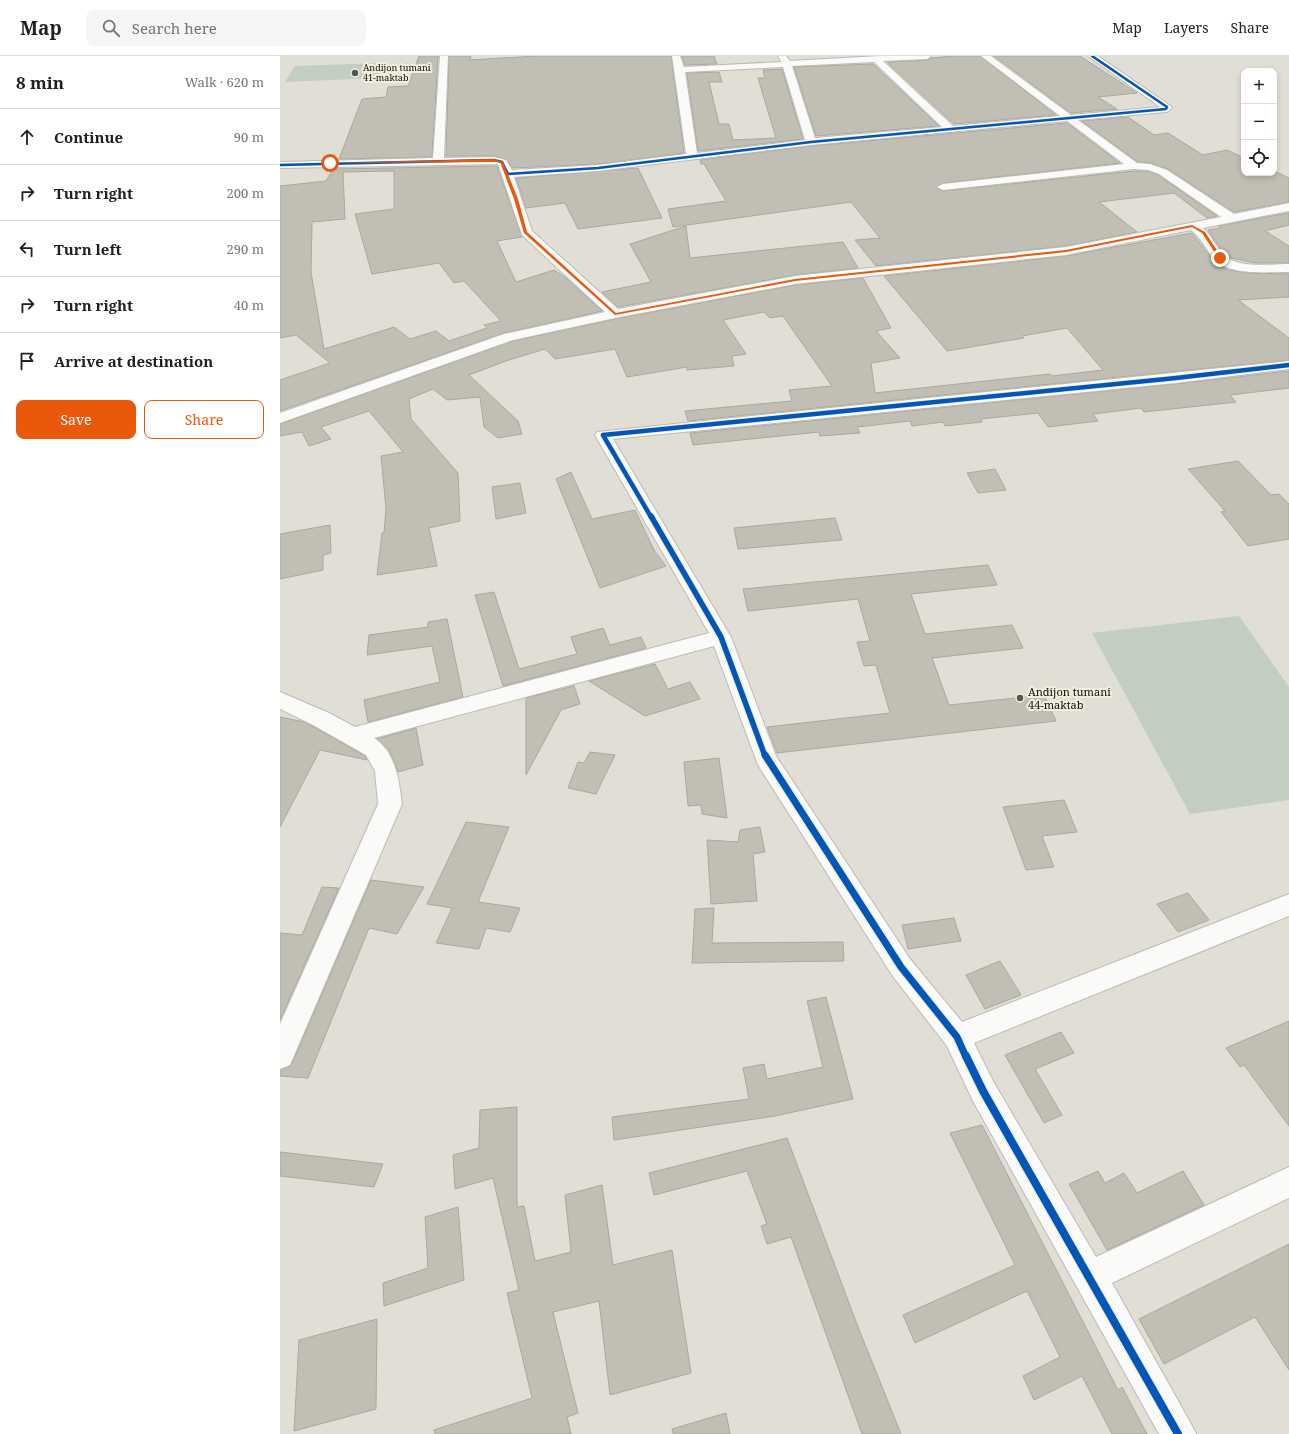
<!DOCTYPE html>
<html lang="en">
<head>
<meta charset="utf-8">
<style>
  :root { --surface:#fff; --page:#f6f6f6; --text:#202124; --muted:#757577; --line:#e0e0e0; --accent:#ea580c }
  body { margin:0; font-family:"Noto Serif",serif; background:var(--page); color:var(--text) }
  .controls { position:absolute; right:12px; top:12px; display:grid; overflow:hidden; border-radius:8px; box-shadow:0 2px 6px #0003 }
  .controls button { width:36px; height:36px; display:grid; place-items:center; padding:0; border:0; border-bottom:1px solid var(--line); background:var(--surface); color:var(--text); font:20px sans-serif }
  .stop { position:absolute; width:12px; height:12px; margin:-9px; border:3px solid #ea580c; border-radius:50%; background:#fff }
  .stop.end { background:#ea580c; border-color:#fff; box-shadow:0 1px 4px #0008 }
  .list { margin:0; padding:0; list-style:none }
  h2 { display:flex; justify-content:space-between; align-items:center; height:52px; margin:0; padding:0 16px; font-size:17px }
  h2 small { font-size:13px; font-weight:400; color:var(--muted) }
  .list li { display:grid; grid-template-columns:26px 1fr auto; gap:12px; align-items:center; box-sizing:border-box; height:56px; padding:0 16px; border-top:1px solid var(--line) }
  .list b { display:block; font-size:15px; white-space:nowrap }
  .list em { font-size:13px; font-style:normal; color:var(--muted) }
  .actions { display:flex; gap:8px; padding:12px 16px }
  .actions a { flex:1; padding:9px 0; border:1px solid var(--accent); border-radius:8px; text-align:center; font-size:14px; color:var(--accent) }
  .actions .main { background:var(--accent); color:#fff }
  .icon { flex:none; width:22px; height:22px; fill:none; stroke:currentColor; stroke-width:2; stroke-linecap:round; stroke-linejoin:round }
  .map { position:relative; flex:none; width:1009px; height:1378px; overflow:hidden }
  header { display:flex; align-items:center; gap:24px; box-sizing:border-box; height:56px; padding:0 20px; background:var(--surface); border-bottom:1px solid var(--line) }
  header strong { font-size:19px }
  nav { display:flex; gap:22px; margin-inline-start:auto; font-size:14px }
  .search { width:280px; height:36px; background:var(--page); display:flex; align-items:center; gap:10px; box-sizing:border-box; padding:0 14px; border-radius:8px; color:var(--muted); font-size:15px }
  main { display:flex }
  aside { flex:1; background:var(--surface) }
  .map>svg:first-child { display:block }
  .green { fill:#c2cec2 }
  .building { fill:#c1bfb3; stroke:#a9a8a1; fill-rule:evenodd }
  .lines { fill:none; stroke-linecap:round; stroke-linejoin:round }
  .minor-casing { stroke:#bcbbb4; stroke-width:2 }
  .minor { fill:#fafaf9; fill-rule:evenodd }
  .cycleway-far4-casing { stroke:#f2eedd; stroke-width:3.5 }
  .cycleway-far3-casing { stroke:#f2eedd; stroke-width:6 }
  .cycleway-far2-casing { stroke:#f2eedd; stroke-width:8 }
  .cycleway-far1-casing { stroke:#f2eedd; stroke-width:10 }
  .cycleway-casing { stroke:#f2eedd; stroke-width:11 }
  .cycleway-far4 { stroke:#0057b8; stroke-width:2.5 }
  .cycleway-far3 { stroke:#0057b8; stroke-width:4.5 }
  .cycleway-far2 { stroke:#0057b8; stroke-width:5.5 }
  .cycleway-far1 { stroke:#0057b8; stroke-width:7 }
  .cycleway { stroke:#0057b8; stroke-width:8 }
  .route { fill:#ea580c }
  .poi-dot { fill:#585650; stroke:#f2eedd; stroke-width:1.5 }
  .labels { text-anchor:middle; stroke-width:4; stroke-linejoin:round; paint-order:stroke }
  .far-poi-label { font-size:9px; fill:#0f0d08; stroke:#f2eedd; text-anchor:start }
  .poi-label { font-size:11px; fill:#0f0d08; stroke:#f2eedd; text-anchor:start }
</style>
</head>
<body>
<header>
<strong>Map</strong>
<div class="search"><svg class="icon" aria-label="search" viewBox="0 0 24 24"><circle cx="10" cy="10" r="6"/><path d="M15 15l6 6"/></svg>Search here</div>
<nav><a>Map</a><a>Layers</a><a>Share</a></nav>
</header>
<main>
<aside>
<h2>8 min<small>Walk · 620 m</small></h2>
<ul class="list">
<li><svg class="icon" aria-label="ahead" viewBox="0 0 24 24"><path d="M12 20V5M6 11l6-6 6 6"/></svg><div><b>Continue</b></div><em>90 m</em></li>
<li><svg class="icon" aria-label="right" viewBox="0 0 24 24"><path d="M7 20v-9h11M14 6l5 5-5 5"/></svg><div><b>Turn right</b></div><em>200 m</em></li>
<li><svg class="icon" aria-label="left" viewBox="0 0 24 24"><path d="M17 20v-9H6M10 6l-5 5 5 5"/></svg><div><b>Turn left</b></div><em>290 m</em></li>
<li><svg class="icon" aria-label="right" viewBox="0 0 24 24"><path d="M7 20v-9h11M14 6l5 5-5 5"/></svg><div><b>Turn right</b></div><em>40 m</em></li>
<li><svg class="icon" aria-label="arrive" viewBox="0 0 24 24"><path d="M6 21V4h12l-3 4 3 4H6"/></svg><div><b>Arrive at destination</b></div></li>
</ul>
<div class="actions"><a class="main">Save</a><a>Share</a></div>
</aside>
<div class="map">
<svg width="1009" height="1378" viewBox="0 0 1009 1378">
  <rect width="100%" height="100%" fill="#e0ded5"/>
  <g class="green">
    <path d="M103,7L96,22L5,26L15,10Z"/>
    <path d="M959,560L1009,631V744L910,758L812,577Z"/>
  </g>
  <g class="building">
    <path d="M139,0H158L152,101L59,103L82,43L106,41L108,31L128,30Z"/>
    <path d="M169,0H191L190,4L257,0H391L404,97L318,108L233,112L226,103L214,100H166Z"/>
    <path d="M402,0H434L437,8L405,9Z"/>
    <path d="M674,0H700L776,59L674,68L607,6L647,4L651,2Z"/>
    <path d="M714,0H800L857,37L818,41L837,53L791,57Z"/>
    <path d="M593,8L659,70L536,80L514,11Z"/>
    <path d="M502,13L523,83L418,95L407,17L439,16L442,26H429L439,68H449L453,84L496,82L478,22H485L483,14Z"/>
    <path d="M848,61L874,79L888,77L923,99L947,94L964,102V117H994V115L1009,122V146L954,156L888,113L870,107L858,106L802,65Z"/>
    <path d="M787,67L840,107L663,127L656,132L663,135L854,115H868L878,119L937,160L927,162L894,137L819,146L857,176L786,190L596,210L575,184L600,182L571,146L393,171L388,153L446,145L424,108H421L420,104L531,90Z"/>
    <path d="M217,110L242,181L217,185L236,226L274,214L286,222L322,255L224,277L0,355V324L50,307L16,279L0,282V130L46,125L53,113ZM114,115V153L75,158L92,218L159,207L174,227L184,225L221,265L204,269L207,272L169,285L156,275L130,283L114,271L44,293L31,216L32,166L65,163L63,116Z"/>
    <path d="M358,112L382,162L298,173L285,147L246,152L236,122Z"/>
    <path d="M1009,157V169L985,175L1009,190V207H975L951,202L942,195L928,174L941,172L938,170Z"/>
    <path d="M406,170L410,202L563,186L578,212L515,219L338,251L322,236L371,226L350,188Z"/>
    <path d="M912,177L933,204L948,214L969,217L1009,218V241L958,244L1009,282V304L408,365L405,355L512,345L509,334L552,330L503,260L490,262L484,256L443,264L466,298L452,300L454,310L407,314V311L347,321L335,293L275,303L265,293L226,305L189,319L238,365L242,378L218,382L204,371L200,341L167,344L153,333L129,343L131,363L178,417L180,465L149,472L157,510L97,519L102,477H104L106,452L101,400L123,396L89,355L41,371L51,383L29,390L22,376L0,380V368L233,285L335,263L515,229L583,222L611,272L596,275L620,302L591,307L595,337L770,318L772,320L823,314L787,272L742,280L744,282L667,295L604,220L786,200Z"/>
    <path d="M1009,315V332L950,339L956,346L864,356L861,352L813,358L818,365L768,371L758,357L701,363L702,366L665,370L663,366L632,370L630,365L577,371L580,377L540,380L539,376L413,389L410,377L896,328Z"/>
    <path d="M958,405L991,439L999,438L1009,448V483L968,490L941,456L945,455L908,413Z"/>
    <path d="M715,413L726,434L698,437L687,417Z"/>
    <path d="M291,416L312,463L355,454L374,494L386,510L320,532L276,423Z"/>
    <path d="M240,427L246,457L216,463L212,431Z"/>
    <path d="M555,462L562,484L458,493L454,472Z"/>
    <path d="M50,469L51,497L43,499V514L0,523V478Z"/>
    <path d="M708,509L717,529L631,538L645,578L732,569L743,592L652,602L669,649L764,639L776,665L497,697L487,671L610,657L596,609L584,610L577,586L590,585L578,543L468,555L463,533Z"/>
    <path d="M214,536L239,613L297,598L291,581L323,572L330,589L361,581L366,592L223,630L195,539Z"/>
    <path d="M167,563L183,641L88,666L84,644L160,626L152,590L87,599L89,579L148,571V566Z"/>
    <path d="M375,608L388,633L410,626L420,643L365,660L309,625Z"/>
    <path d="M294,630L300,648L281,654L246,719V642Z"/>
    <path d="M0,661L24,666L32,670L85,700L87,704L40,694L0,771Z"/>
    <path d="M136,672L143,709L118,716L109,694L97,683Z"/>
    <path d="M310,696L335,699L316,738L288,732L298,706L304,707Z"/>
    <path d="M439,702L447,762L422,758L421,749L408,750L404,706Z"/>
    <path d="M784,744L797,776L762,780L774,811L746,814L723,751Z"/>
    <path d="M186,766L229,771L198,846L240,852L230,876L206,872L199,893L156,887L172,852L147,848Z"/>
    <path d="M480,771L485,796L473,798L477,845L431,848L427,784L458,786L460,774Z"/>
    <path d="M91,824L144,831L117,878L89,872L28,1022L0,1020V1014L11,1010Z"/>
    <path d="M42,831L59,832L0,964V877L22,879Z"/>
    <path d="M908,837L929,864L898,876L877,848Z"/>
    <path d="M434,852L432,887L563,886L564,905L412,907L415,853Z"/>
    <path d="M674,862L681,885L628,893L622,869Z"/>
    <path d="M720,905L741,939L705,953L686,919Z"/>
    <path d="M546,941L573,1043L495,1060L334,1084L332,1061L469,1043L463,1012L484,1008L487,1023L543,1011L527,945Z"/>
    <path d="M1009,965V1070L964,1009L960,1011L946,992Z"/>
    <path d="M781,976L794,997L755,1013L782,1059L764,1067L725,999Z"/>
    <path d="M237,1051V1151L244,1150L255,1205L291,1196L285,1139L322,1129L333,1209L392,1194L411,1317L330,1339L319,1245L273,1256L298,1357L287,1361L291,1378H155L154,1374L252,1342L227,1237L239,1234L213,1122L175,1133L173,1099L199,1092L200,1054Z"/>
    <path d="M702,1069L838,1334L842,1331L867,1378H832L802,1320L754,1344L743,1320L780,1301L747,1235L635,1287L623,1259L735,1209L670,1077Z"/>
    <path d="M507,1082L578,1271L621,1378H582L511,1181L487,1188L481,1170L487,1168L467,1115L374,1139L369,1117Z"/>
    <path d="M0,1096L103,1108L94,1131L0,1120Z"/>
    <path d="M818,1115L825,1127L844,1117L857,1137L903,1115L924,1149L827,1194L789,1128Z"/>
    <path d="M178,1151L184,1224L104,1250L103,1227L148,1212L145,1161Z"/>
    <path d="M1009,1188V1314L975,1261L884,1308L859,1263Z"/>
    <path d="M97,1263L96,1353L14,1375L19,1284Z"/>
    <path d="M446,1357L450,1378H393L392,1373Z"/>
  </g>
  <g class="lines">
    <defs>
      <g id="minor">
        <path d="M160,0H168L164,102L214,101L226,104L232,114L318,109L406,98L392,0H400L404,11L501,6L498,0H506L510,5L600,0H651L647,3L603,5L673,70L780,60L701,0H711L791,59L880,51L808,0H818L892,51L889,55L886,56L798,64L857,107L870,108L887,114L954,158L1009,147V155L923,172C932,180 936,191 944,199C959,213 990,208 1009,208V216C988,216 949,220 934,203C926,193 921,182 911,174L786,199L515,228L335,262L233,284L0,367V357L224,278L325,256L242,179L218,108L0,112V106L153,102ZM594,6L662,71L535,82L512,10ZM503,11L525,84L417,97L405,16ZM787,65L844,108L663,128L657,131L663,134L854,113L868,114L879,118L941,161L786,191L515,220L338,253L252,175L234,121L318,115L531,89Z"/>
        <path d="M1009,305V313L896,327L333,383L451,581L496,700L630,903L682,966L1009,838V860L694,987L713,1025L816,1201L1009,1111V1142L832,1227L910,1366L916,1378H879L693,1045L667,990L612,919L478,709L434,590L94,682C116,696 119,725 122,748L10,1009L0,1013V968L98,748L95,715L86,699L33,669L0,653V636L49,657L75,671L429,577L315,379L317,376Z"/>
      </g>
    </defs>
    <use href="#minor" class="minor-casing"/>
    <use href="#minor" class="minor"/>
    <defs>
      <path id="cycleway-far4" d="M0,109L214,104L222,106L228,118L318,112L531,86L886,53L887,51L812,0"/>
      <path id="cycleway-far3" d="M371,461L323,379L896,322L1009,309"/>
      <path id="cycleway-far2" d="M371,460L441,581L485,700"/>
      <path id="cycleway-far1" d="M485,699L621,911L677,981L686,1001"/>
      <path id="cycleway" d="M686,1000L703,1035L898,1378"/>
    </defs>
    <use href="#cycleway-far4" class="cycleway-far4-casing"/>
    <use href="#cycleway-far3" class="cycleway-far3-casing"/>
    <use href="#cycleway-far2" class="cycleway-far2-casing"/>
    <use href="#cycleway-far1" class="cycleway-far1-casing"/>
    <use href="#cycleway" class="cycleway-casing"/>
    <use href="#cycleway-far4" class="cycleway-far4"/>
    <use href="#cycleway-far3" class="cycleway-far3"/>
    <use href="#cycleway-far2" class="cycleway-far2"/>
    <use href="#cycleway-far1" class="cycleway-far1"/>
    <use href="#cycleway" class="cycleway"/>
  </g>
  <path class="route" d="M214,103L223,106L238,143L247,176L336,257L515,223L786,194L912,169L925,176L942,202L939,203L922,177L912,171L786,196L515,225L335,259L244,177L234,143L220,106L48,107Z"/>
  <g class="poi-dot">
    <circle cx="75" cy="17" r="4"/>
    <circle cx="740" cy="642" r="4"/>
  </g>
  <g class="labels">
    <g class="far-poi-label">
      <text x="83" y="15">Andijon tumani<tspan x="83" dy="10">41-maktab</tspan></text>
    </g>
    <g class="poi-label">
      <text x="748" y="640">Andijon tumani<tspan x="748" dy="13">44-maktab</tspan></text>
    </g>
  </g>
</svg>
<div class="controls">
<button>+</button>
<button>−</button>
<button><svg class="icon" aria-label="locate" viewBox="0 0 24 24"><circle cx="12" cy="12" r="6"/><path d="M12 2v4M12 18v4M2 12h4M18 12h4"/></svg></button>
</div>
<div class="stop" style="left:50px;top:107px"></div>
<div class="stop end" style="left:940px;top:202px"></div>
</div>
</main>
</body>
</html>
